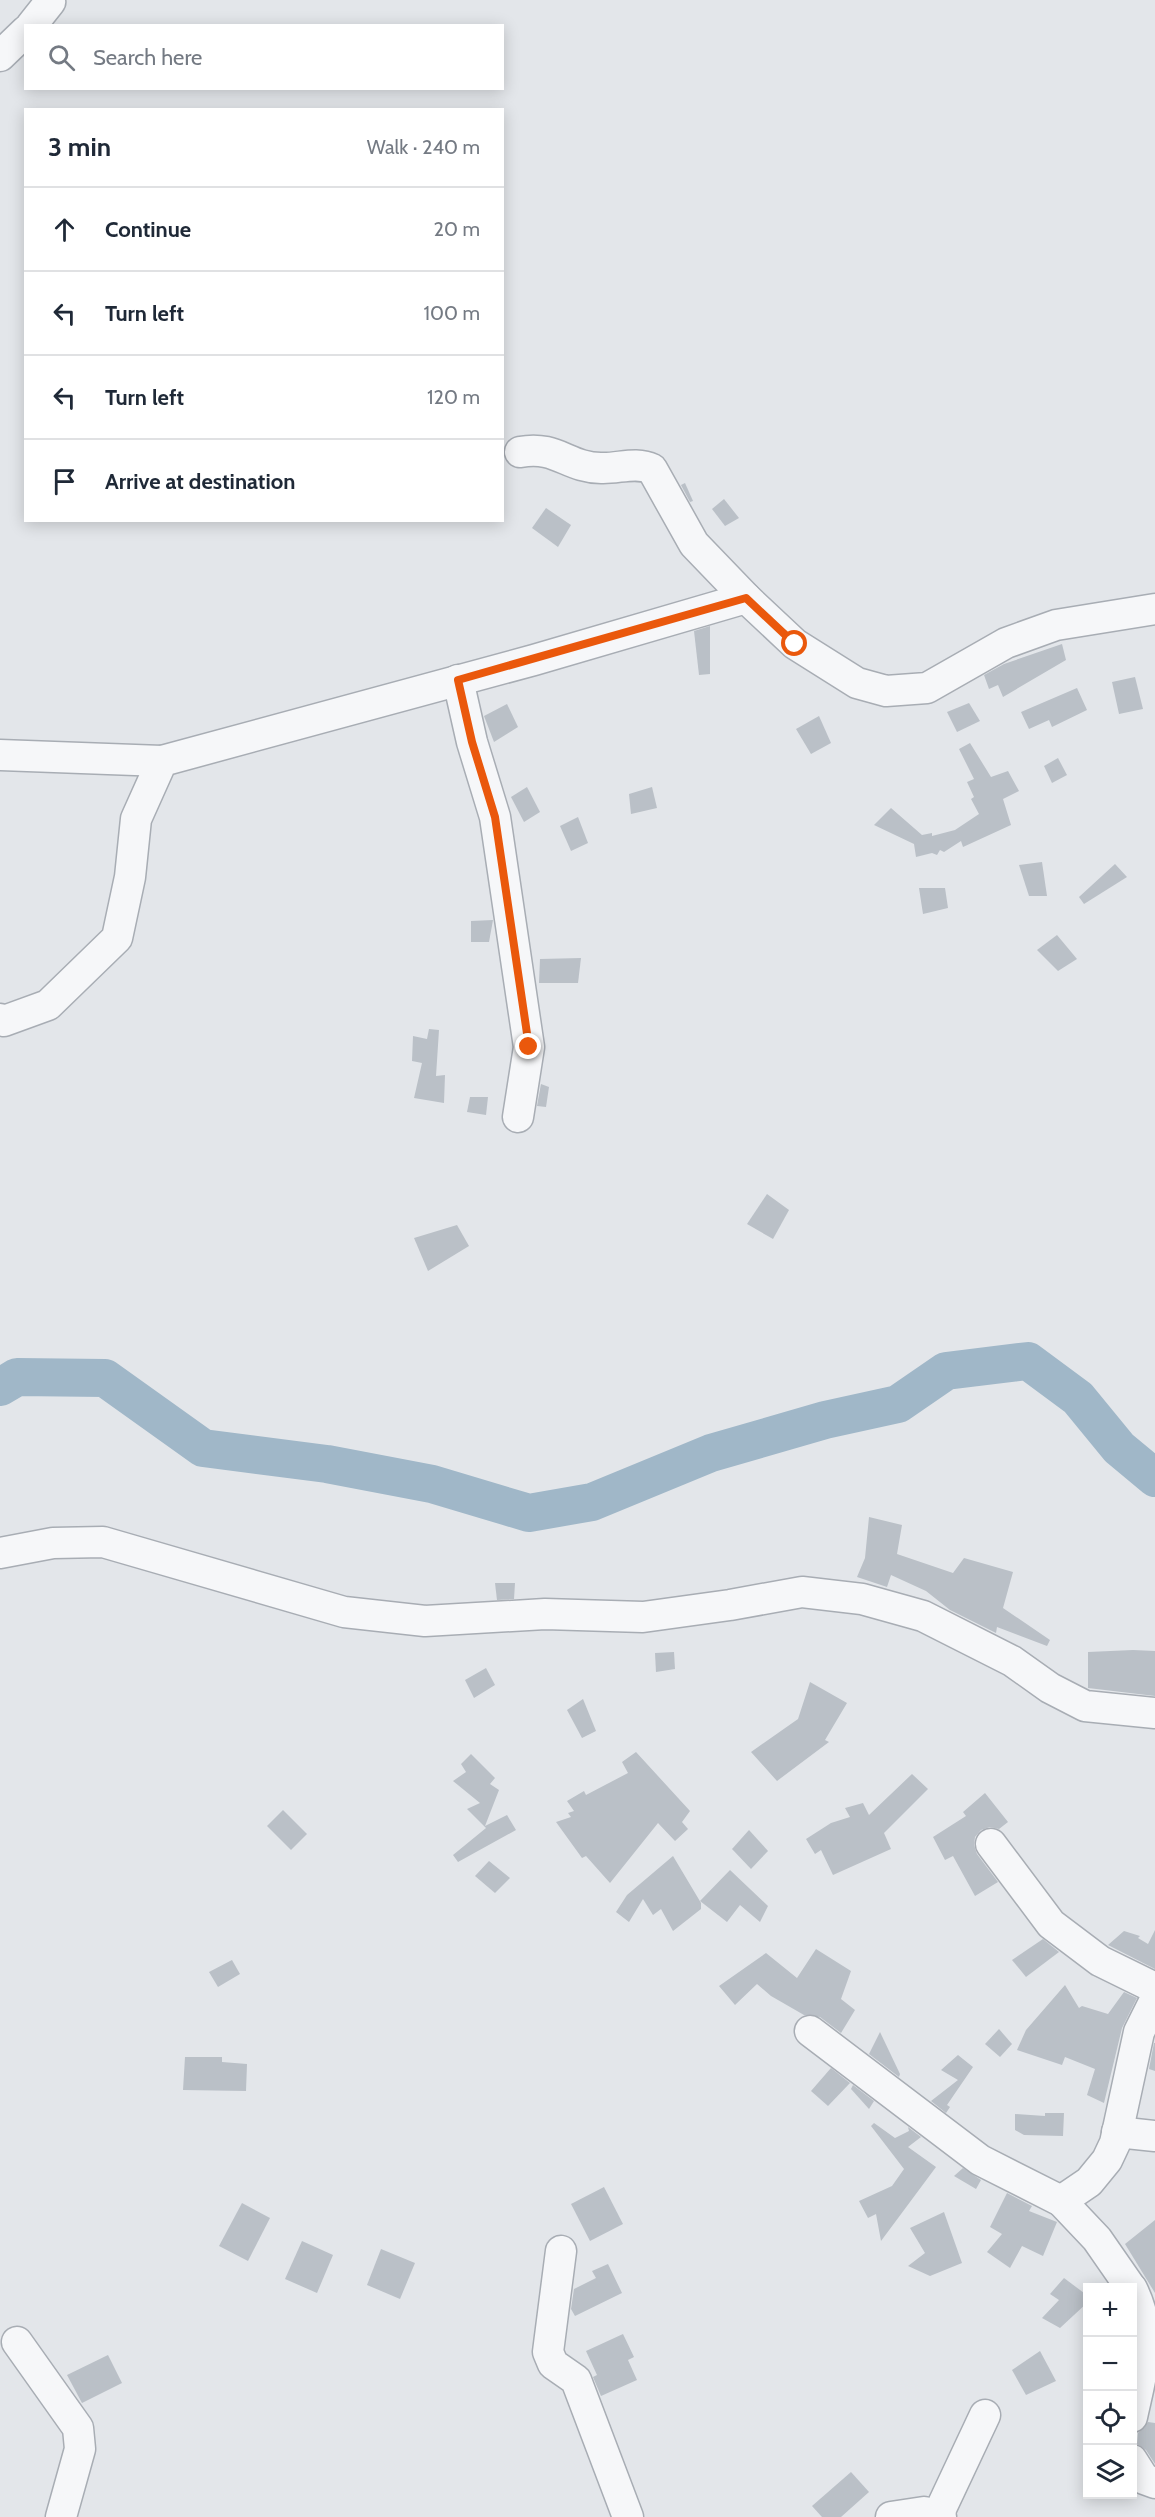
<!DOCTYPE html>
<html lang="en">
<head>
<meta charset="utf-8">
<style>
  :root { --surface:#fff; --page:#f2f2f3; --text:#1f2937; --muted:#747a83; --line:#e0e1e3 }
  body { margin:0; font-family:Cabin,sans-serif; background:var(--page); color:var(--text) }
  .controls { position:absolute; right:18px; bottom:18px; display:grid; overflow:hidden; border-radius:0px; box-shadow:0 3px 15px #0003 }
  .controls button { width:54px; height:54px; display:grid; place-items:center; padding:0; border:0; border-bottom:2px solid var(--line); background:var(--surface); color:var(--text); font:30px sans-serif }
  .stop { position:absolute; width:18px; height:18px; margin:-14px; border:4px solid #ea580c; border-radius:50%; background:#fff }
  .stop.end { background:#ea580c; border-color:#fff; box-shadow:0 2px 6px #0008 }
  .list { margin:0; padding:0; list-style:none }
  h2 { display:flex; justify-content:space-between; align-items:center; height:78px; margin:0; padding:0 24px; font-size:26px }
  h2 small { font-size:20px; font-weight:400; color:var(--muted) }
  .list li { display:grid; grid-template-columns:39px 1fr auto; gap:18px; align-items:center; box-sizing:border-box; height:84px; padding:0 24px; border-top:2px solid var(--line) }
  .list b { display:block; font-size:22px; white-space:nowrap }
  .list em { font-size:20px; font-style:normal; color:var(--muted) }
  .icon { flex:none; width:33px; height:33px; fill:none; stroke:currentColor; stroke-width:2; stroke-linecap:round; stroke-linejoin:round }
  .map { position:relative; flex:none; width:1155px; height:2517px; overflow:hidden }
  .search { position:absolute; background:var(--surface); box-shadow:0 3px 15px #0003; left:24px; top:24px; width:480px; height:66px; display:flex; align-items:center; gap:15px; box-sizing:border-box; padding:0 21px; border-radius:0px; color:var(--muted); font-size:22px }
  .panel { position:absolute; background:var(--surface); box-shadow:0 3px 15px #0003; left:24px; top:108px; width:480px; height:414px; border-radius:0px }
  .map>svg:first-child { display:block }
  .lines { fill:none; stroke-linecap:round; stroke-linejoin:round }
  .river { stroke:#a0b7c8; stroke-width:38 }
  .building { fill:#bac0c7 }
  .minor-casing { stroke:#a8adb4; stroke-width:33 }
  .minor { stroke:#f6f7f9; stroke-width:30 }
  .route { stroke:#ea580c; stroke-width:8 }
</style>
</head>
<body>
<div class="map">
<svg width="1155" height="2517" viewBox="0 0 1155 2517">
  <rect width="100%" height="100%" fill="#e3e6ea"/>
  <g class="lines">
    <path class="river" d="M0,1387L17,1377L105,1378L203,1448L327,1464L432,1484L529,1513L592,1502L711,1453L825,1420L898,1404L946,1371L1028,1361L1078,1398L1119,1448L1155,1478"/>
  </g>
  <g class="building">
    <path d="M685,483L693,501L690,502L681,485Z"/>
    <path d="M724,499L739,518L725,526L712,509Z"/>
    <path d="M546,508L571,525L558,547L532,528Z"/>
    <path d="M710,626V674L699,675L694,631Z"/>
    <path d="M1062,644L1066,660L1003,697L998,685L989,689L984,675L1004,664Z"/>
    <path d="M1135,677L1143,709L1119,714L1112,682Z"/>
    <path d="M1077,688L1087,710L1052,727L1049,720L1029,729L1021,712Z"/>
    <path d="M969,703L980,721L957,732L947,712Z"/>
    <path d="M507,704L518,727L494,742L484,716Z"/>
    <path d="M819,716L831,743L811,754L796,729Z"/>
    <path d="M970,743L991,777L1008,771L1019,791L1003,799L1011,825L963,847L961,841L944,852L940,850L937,855L932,853L916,857L914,844L874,825L891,808L922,835L932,833V836L955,830L979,814L971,799L974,797L967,782L974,779L959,749Z"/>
    <path d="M1058,758L1067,775L1052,783L1044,766Z"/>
    <path d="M527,787L540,812L524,822L511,797Z"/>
    <path d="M652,787L657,808L631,814L629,794Z"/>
    <path d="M578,817L588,843L571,851L560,826Z"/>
    <path d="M1042,862L1047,896H1029L1019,865Z"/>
    <path d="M1115,864L1127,877L1084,904L1079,897Z"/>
    <path d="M919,888H945L948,908L923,914Z"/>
    <path d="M493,920L489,942H471V921Z"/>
    <path d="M1057,935L1077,959L1058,971L1037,950Z"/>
    <path d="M581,958L578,983H539L540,959Z"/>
    <path d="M429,1029L439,1030L436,1076L445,1075L444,1103L414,1098L422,1063L412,1061L413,1036L427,1039Z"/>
    <path d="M541,1084L549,1087L546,1107L537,1106Z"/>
    <path d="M470,1097H488L486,1115L467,1112Z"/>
    <path d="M767,1194L789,1210L773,1239L747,1224Z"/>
    <path d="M457,1225L469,1246L428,1271L414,1238Z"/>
    <path d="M869,1517L902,1525L897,1554L953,1573L964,1558L1013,1572L1003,1608L1050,1640L1047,1646L997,1627L996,1633L950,1610L926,1591L891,1575L887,1587L857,1577L865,1558Z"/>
    <path d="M495,1583H515L514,1599L497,1600Z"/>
    <path d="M1133,1650L1155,1651V1696L1088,1688V1652Z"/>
    <path d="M674,1652L675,1669L656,1672L655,1653Z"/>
    <path d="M486,1668L495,1685L474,1698L465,1680Z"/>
    <path d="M810,1682L847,1703L825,1740L829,1742L777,1781L751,1752L798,1719Z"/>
    <path d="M583,1699L596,1731L582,1738L567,1710Z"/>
    <path d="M636,1752L690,1811L682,1822L688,1829L675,1841L658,1823L610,1883L586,1856L582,1858L556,1822L571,1817L568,1813L574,1811L567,1801L584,1791L586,1795L628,1773L622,1762Z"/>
    <path d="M471,1754L495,1778L490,1784L499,1790L485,1826L507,1815L516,1830L458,1862L453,1855L486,1828L467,1809L480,1803L453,1781L466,1772L461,1764Z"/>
    <path d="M912,1774L928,1789L884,1833L891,1849L833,1875L821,1850L815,1854L806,1839L831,1823L850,1817L845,1808L863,1803L869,1815Z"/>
    <path d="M985,1793L1008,1822L999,1829L990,1827L981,1830L975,1837L974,1845L977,1854L998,1882L975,1896L953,1856L945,1860L933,1837L966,1816L963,1812Z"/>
    <path d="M283,1810L307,1834L291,1850L267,1826Z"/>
    <path d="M749,1830L768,1851L751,1869L732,1849Z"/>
    <path d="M673,1856L701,1903V1909L673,1931L661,1909L653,1915L643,1899L629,1922L616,1912L627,1895Z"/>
    <path d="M489,1861L510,1878L495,1893L475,1876Z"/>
    <path d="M730,1870L768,1906L760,1922L740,1905L727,1922L700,1901Z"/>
    <path d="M1155,1930V1969L1108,1945L1124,1931L1140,1936L1138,1938L1148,1944Z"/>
    <path d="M1043,1939L1059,1952L1026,1977L1012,1960Z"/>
    <path d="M816,1949L851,1971L841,1999L855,2010L841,2033L820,2017L804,2015L771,1996L757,1984L735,2005L719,1986L766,1953L797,1978Z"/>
    <path d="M232,1960L240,1974L218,1987L209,1972Z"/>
    <path d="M1065,1985L1079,2008L1082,2006L1108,2014L1124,1992L1137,1998L1122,2028L1104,2103L1087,2095L1095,2069L1065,2057L1062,2065L1017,2050L1026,2030Z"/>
    <path d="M999,2029L1012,2044L1000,2057L985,2044Z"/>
    <path d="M880,2032L900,2074L899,2077L869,2054Z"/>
    <path d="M1154,2043H1155V2071L1149,2069Z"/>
    <path d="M958,2055L973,2067L947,2105L950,2107L946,2113L931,2101L958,2080L941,2070Z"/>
    <path d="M185,2057H222V2062L247,2064L246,2091L183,2090Z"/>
    <path d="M831,2068L850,2083L828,2106L811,2091Z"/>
    <path d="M853,2085L874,2101L869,2109L851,2089Z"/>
    <path d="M1045,2113H1064L1063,2136L1024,2135L1015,2130V2114L1045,2116Z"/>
    <path d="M874,2123L895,2138L909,2131L908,2127L921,2137L908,2147L936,2167L881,2241L876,2214L868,2218L859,2201L892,2186L904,2169L871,2126Z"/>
    <path d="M963,2168L981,2180L976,2189L954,2176Z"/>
    <path d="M604,2187L623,2224L590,2241L571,2204Z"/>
    <path d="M1007,2193L1032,2206L1029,2211L1057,2222L1043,2256L1022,2246L1010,2268L987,2252L1002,2234L990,2227Z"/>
    <path d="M242,2203L270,2218L248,2261L219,2246Z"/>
    <path d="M944,2212L962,2263L930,2276L908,2266L925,2253L910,2228Z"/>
    <path d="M1155,2220V2293L1125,2244Z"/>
    <path d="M302,2241L333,2255L317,2293L285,2279Z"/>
    <path d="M381,2249L415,2263L400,2299L367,2285Z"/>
    <path d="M608,2264L622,2293L575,2316L571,2309L574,2289L596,2278L592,2271Z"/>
    <path d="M1064,2278L1088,2296V2302L1060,2328L1042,2318L1059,2300L1050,2294Z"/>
    <path d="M623,2334L634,2357L628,2360L637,2380L601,2396L593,2377L597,2375L586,2351Z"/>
    <path d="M1040,2351L1056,2381L1026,2395L1012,2370Z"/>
    <path d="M108,2355L122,2383L82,2403L67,2375Z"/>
    <path d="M1148,2422L1155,2423V2464L1146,2450L1137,2444L1138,2433Z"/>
    <path d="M851,2472L869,2492L841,2517H822L812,2506Z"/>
  </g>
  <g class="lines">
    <defs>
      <g id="minor">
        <path d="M31,26L50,2L49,0"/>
        <path d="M0,56L26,31"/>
        <path d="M520,452C557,445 568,468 601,468C618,469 636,461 652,469L694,544L746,598"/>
        <path d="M458,680L472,742L495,817L529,1047L518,1117"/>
        <path d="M0,755L162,761"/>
        <path d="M0,1019L4,1021L48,1005L117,938L130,877L136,819L162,761L534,660L746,598L795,644L857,683L886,691L927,688L1006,643L1056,625L1155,609"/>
        <path d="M0,1553L53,1543L103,1542L344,1612L425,1621L545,1614L643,1617L730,1605L802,1592L862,1599L923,1616L1012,1661L1050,1688L1085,1706L1155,1713"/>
        <path d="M991,1844L1051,1924L1100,1961L1155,1988"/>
        <path d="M810,2031L980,2160L1061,2201L1097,2239L1131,2288"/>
        <path d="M1117,2132L1155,2136"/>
        <path d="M1061,2201L1089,2182L1107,2160L1115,2143L1139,2032L1155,2000"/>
        <path d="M561,2251L548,2352L553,2364L576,2380L628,2517"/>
        <path d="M1132,2289C1155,2335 1142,2370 1132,2417"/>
        <path d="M17,2342L78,2428L80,2449L61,2517"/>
        <path d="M1132,2460L1144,2479L1155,2483"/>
        <path d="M938,2515L985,2415"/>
        <path d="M891,2517L924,2512L941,2517"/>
      </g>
    </defs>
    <use href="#minor" class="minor-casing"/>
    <use href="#minor" class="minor"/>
  </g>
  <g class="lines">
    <path class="route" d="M529,1047L495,817L472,742L458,680L746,598L795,644"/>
  </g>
</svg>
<div class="controls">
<button>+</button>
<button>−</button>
<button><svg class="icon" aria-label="locate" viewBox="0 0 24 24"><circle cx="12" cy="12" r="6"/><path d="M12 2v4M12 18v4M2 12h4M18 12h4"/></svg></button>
<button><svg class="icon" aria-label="layers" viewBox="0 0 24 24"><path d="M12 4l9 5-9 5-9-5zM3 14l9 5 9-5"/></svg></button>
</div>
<div class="stop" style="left:795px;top:644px"></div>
<div class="stop end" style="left:529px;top:1047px"></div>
<div class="search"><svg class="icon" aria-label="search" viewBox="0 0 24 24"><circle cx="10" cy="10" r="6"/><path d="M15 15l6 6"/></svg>Search here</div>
<section class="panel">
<h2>3 min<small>Walk · 240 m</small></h2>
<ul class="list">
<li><svg class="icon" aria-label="ahead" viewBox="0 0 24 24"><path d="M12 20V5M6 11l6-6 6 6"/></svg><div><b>Continue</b></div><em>20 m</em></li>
<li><svg class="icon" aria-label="left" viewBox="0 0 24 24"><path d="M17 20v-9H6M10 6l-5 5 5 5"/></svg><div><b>Turn left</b></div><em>100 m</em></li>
<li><svg class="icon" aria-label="left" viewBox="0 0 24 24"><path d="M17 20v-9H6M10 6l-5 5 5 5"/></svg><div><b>Turn left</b></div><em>120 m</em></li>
<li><svg class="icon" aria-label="arrive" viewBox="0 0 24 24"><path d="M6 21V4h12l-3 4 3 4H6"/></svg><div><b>Arrive at destination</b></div></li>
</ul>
</section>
</div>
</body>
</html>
